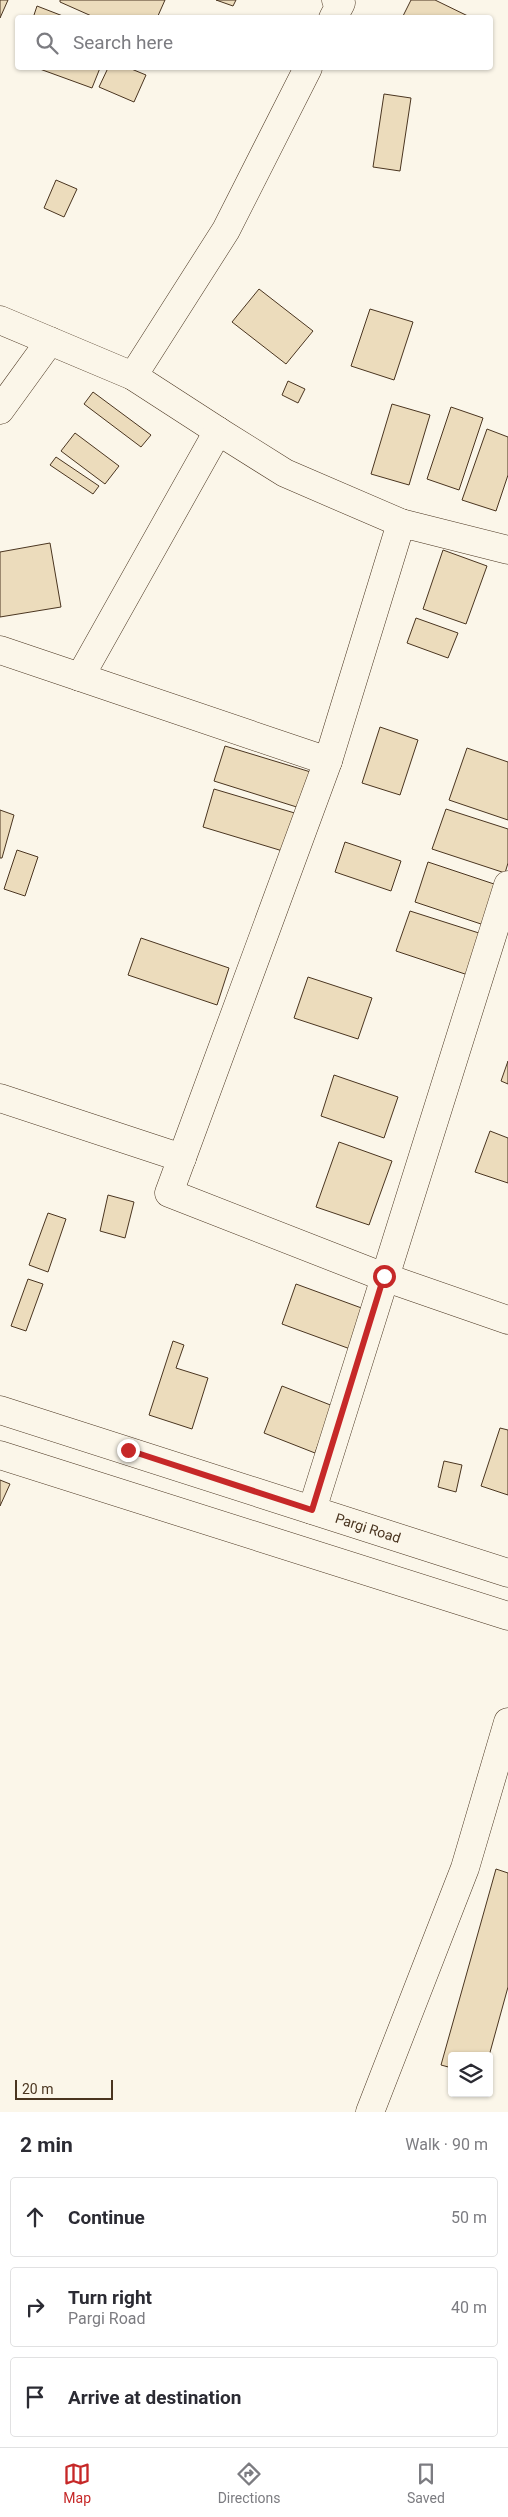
<!DOCTYPE html>
<html lang="en">
<head>
<meta charset="utf-8">
<style>
  :root { --surface:#fff; --page:#f7f7f7; --text:#2b2b33; --muted:#7c7c81; --line:#e1e1e2; --accent:#c62828 }
  body { margin:0; font-family:Roboto,sans-serif; background:var(--page); color:var(--text) }
  .controls { position:absolute; right:15px; bottom:15px; display:grid; overflow:hidden; border-radius:5px; box-shadow:0 1px 4px #0004 }
  .controls button { width:45px; height:45px; display:grid; place-items:center; padding:0; border:0; border-bottom:1px solid var(--line); background:var(--surface); color:var(--text); font:25px sans-serif }
  .scale { position:absolute; left:15px; bottom:12px; width:98px; box-sizing:border-box; padding-left:5px; border:2px solid #4a3520; border-top:0; font-size:14px; line-height:18px; white-space:nowrap; color:#4a3520; -webkit-text-stroke:4px #fbf6e9; paint-order:stroke }
  .stop { position:absolute; width:15px; height:15px; margin:-11px; border:4px solid #c62828; border-radius:50%; background:#fff }
  .stop.end { background:#c62828; border-color:#fff; box-shadow:0 1px 5px #0008 }
  .list { margin:0; padding:0; list-style:none }
  h2 { display:flex; justify-content:space-between; align-items:center; height:65px; margin:0; padding:0 20px; font-size:21px }
  h2 small { font-size:16px; font-weight:400; color:var(--muted) }
  .list li { display:grid; grid-template-columns:32px 1fr auto; gap:15px; align-items:center; box-sizing:border-box; height:80px; margin:0 10px 10px; padding:0 10px; border:1px solid var(--line); border-radius:5px }
  .list b { display:block; font-size:19px; white-space:nowrap }
  .list p { margin:0; font-size:16px; white-space:nowrap; color:var(--muted) }
  .list em { font-size:16px; font-style:normal; color:var(--muted) }
  .icon { flex:none; width:28px; height:28px; fill:none; stroke:currentColor; stroke-width:2; stroke-linecap:round; stroke-linejoin:round }
  .map { position:relative; flex:none; width:508px; height:2112px; overflow:hidden }
  .search { position:absolute; background:var(--surface); box-shadow:0 1px 4px #0004; left:15px; right:15px; top:15px; height:55px; display:flex; align-items:center; gap:12px; box-sizing:border-box; padding:0 18px; border-radius:5px; color:var(--muted); font-size:19px }
  .sheet { height:335px; background:var(--surface) }
  nav { display:flex; justify-content:space-around; align-items:center; box-sizing:border-box; height:70px; border-top:1px solid var(--line); background:var(--surface); font-size:14px; color:var(--muted) }
  nav a { display:grid; justify-items:center; gap:2px }
  nav .on { color:var(--accent) }
  .map>svg:first-child { display:block }
  .building { fill:#ecdcbc; stroke:#4a3520 }
  .lines { fill:none; stroke-linecap:round; stroke-linejoin:round }
  .minor-casing { stroke:#4a3520; stroke-width:29 }
  .primary-casing { stroke:#4a3520; stroke-width:29 }
  .minor { stroke:#fbf6e9; stroke-width:28 }
  .primary { stroke:#fbf6e9; stroke-width:28 }
  .route { stroke:#c62828; stroke-width:6 }
  .labels { text-anchor:middle; stroke-width:4; stroke-linejoin:round; paint-order:stroke }
  .street-label { font-size:14px; fill:#4a3520; stroke:#fbf6e9 }
</style>
</head>
<body>
<div class="map">
<svg width="508" height="2112" viewBox="0 0 508 2112">
  <rect width="100%" height="100%" fill="#fbf6e9"/>
  <g class="building">
    <path d="M0,0H8L0,18Z"/>
    <path d="M60,0H165L157,18H96L60,2Z"/>
    <path d="M216,0H236L233,6Z"/>
    <path d="M411,0H435L472,18H402Z"/>
    <path d="M37,6L68,18H33Z"/>
    <path d="M37,68H100L92,88Z"/>
    <path d="M108,68H129L146,75L134,102L99,87Z"/>
    <path d="M384,94L411,98L400,171L373,167Z"/>
    <path d="M56,180L77,189L64,217L44,208Z"/>
    <path d="M259,289L313,331L286,364L232,322Z"/>
    <path d="M370,309L413,322L394,380L351,366Z"/>
    <path d="M288,381L305,389L298,403L282,395Z"/>
    <path d="M93,392L151,435L141,447L84,404Z"/>
    <path d="M392,404L430,415L409,485L371,474Z"/>
    <path d="M451,407L483,418L459,490L427,479Z"/>
    <path d="M487,429L508,437V475L496,511L462,500Z"/>
    <path d="M75,433L119,466L105,484L61,451Z"/>
    <path d="M56,457L99,486L93,494L50,465Z"/>
    <path d="M50,543L61,607L0,617V552Z"/>
    <path d="M443,550L487,566L466,624L423,609Z"/>
    <path d="M416,618L458,633L448,658L407,643Z"/>
    <path d="M380,727L418,740L400,795L362,783Z"/>
    <path d="M225,746L314,773L303,809L214,781Z"/>
    <path d="M467,748L508,762V820L449,800Z"/>
    <path d="M214,789L298,814L286,852L203,827Z"/>
    <path d="M446,809L508,829V863L505,873L432,849Z"/>
    <path d="M0,810L14,815L2,858H0Z"/>
    <path d="M345,842L401,861L391,891L335,872Z"/>
    <path d="M17,850L38,857L25,896L4,889Z"/>
    <path d="M428,862L500,886L487,926L415,902Z"/>
    <path d="M410,911L482,934L468,975L396,951Z"/>
    <path d="M141,938L229,968L217,1005L128,975Z"/>
    <path d="M308,977L372,998L358,1039L294,1018Z"/>
    <path d="M508,1061V1084L501,1081Z"/>
    <path d="M334,1075L398,1097L384,1138L321,1116Z"/>
    <path d="M490,1131L508,1138V1183L475,1172Z"/>
    <path d="M339,1142L392,1161L369,1225L316,1207Z"/>
    <path d="M108,1195L134,1202L125,1238L100,1231Z"/>
    <path d="M48,1213L66,1219L48,1272L29,1265Z"/>
    <path d="M28,1279L43,1284L26,1331L11,1326Z"/>
    <path d="M296,1284L367,1310L353,1350L282,1324Z"/>
    <path d="M173,1341L184,1345L176,1368L208,1378L192,1429L149,1415Z"/>
    <path d="M282,1386L333,1406L315,1453L264,1433Z"/>
    <path d="M500,1428L508,1430V1495L481,1486Z"/>
    <path d="M444,1461L462,1465L456,1492L438,1487Z"/>
    <path d="M0,1480L10,1484L0,1506Z"/>
    <path d="M496,1869L508,1873V1987L489,2056H452V2068L441,2065Z"/>
  </g>
  <g class="lines">
    <defs>
      <g id="minor">
        <path d="M333,18L341,3L336,0"/>
        <path d="M0,320L133,376L218,431"/>
        <path d="M133,376L226,230L308,68"/>
        <path d="M0,410L50,341"/>
        <path d="M508,550L401,523L328,761L169,1193L384,1277L508,1320"/>
        <path d="M0,650L80,677"/>
        <path d="M328,761L80,677L218,431L285,473L401,523"/>
        <path d="M0,1098L182,1158"/>
        <path d="M312,1510L508,885"/>
        <path d="M370,2112L465,1868L508,1722"/>
      </g>
      <g id="primary">
        <path d="M0,1410L508,1573"/>
        <path d="M0,1455L508,1616"/>
      </g>
    </defs>
    <use href="#minor" class="minor-casing"/>
    <use href="#primary" class="primary-casing"/>
    <use href="#minor" class="minor"/>
    <use href="#primary" class="primary"/>
  </g>
  <g class="lines">
    <path class="route" d="M128,1450L312,1510L384,1276"/>
  </g>
  <g class="labels">
    <g class="street-label">
      <text transform="translate(368 1528) rotate(18)" y="5">Pargi Road</text>
    </g>
  </g>
</svg>
<div class="controls">
<button><svg class="icon" aria-label="layers" viewBox="0 0 24 24"><path d="M12 4l9 5-9 5-9-5zM3 14l9 5 9-5"/></svg></button>
</div>
<div class="scale">20 m</div>
<div class="stop" style="left:384px;top:1276px"></div>
<div class="stop end" style="left:128px;top:1450px"></div>
<div class="search"><svg class="icon" aria-label="search" viewBox="0 0 24 24"><circle cx="10" cy="10" r="6"/><path d="M15 15l6 6"/></svg>Search here</div>
</div>
<section class="sheet">
<h2>2 min<small>Walk · 90 m</small></h2>
<ul class="list">
<li><svg class="icon" aria-label="ahead" viewBox="0 0 24 24"><path d="M12 20V5M6 11l6-6 6 6"/></svg><div><b>Continue</b></div><em>50 m</em></li>
<li><svg class="icon" aria-label="right" viewBox="0 0 24 24"><path d="M7 20v-9h11M14 6l5 5-5 5"/></svg><div><b>Turn right</b><p>Pargi Road</p></div><em>40 m</em></li>
<li><svg class="icon" aria-label="arrive" viewBox="0 0 24 24"><path d="M6 21V4h12l-3 4 3 4H6"/></svg><div><b>Arrive at destination</b></div></li>
</ul>
</section>
<nav>
<a class="on"><svg class="icon" aria-label="map" viewBox="0 0 24 24"><path d="M3 6l6-2 6 2 6-2v14l-6 2-6-2-6 2zM9 4v14M15 6v14"/></svg>Map</a>
<a><svg class="icon" aria-label="directions" viewBox="0 0 24 24"><path d="M12 3l9 9-9 9-9-9zM9 14v-3h6M13 9l2 2-2 2"/></svg>Directions</a>
<a><svg class="icon" aria-label="saved" viewBox="0 0 24 24"><path d="M7 4h10v16l-5-4-5 4z"/></svg>Saved</a>
</nav>
</body>
</html>
